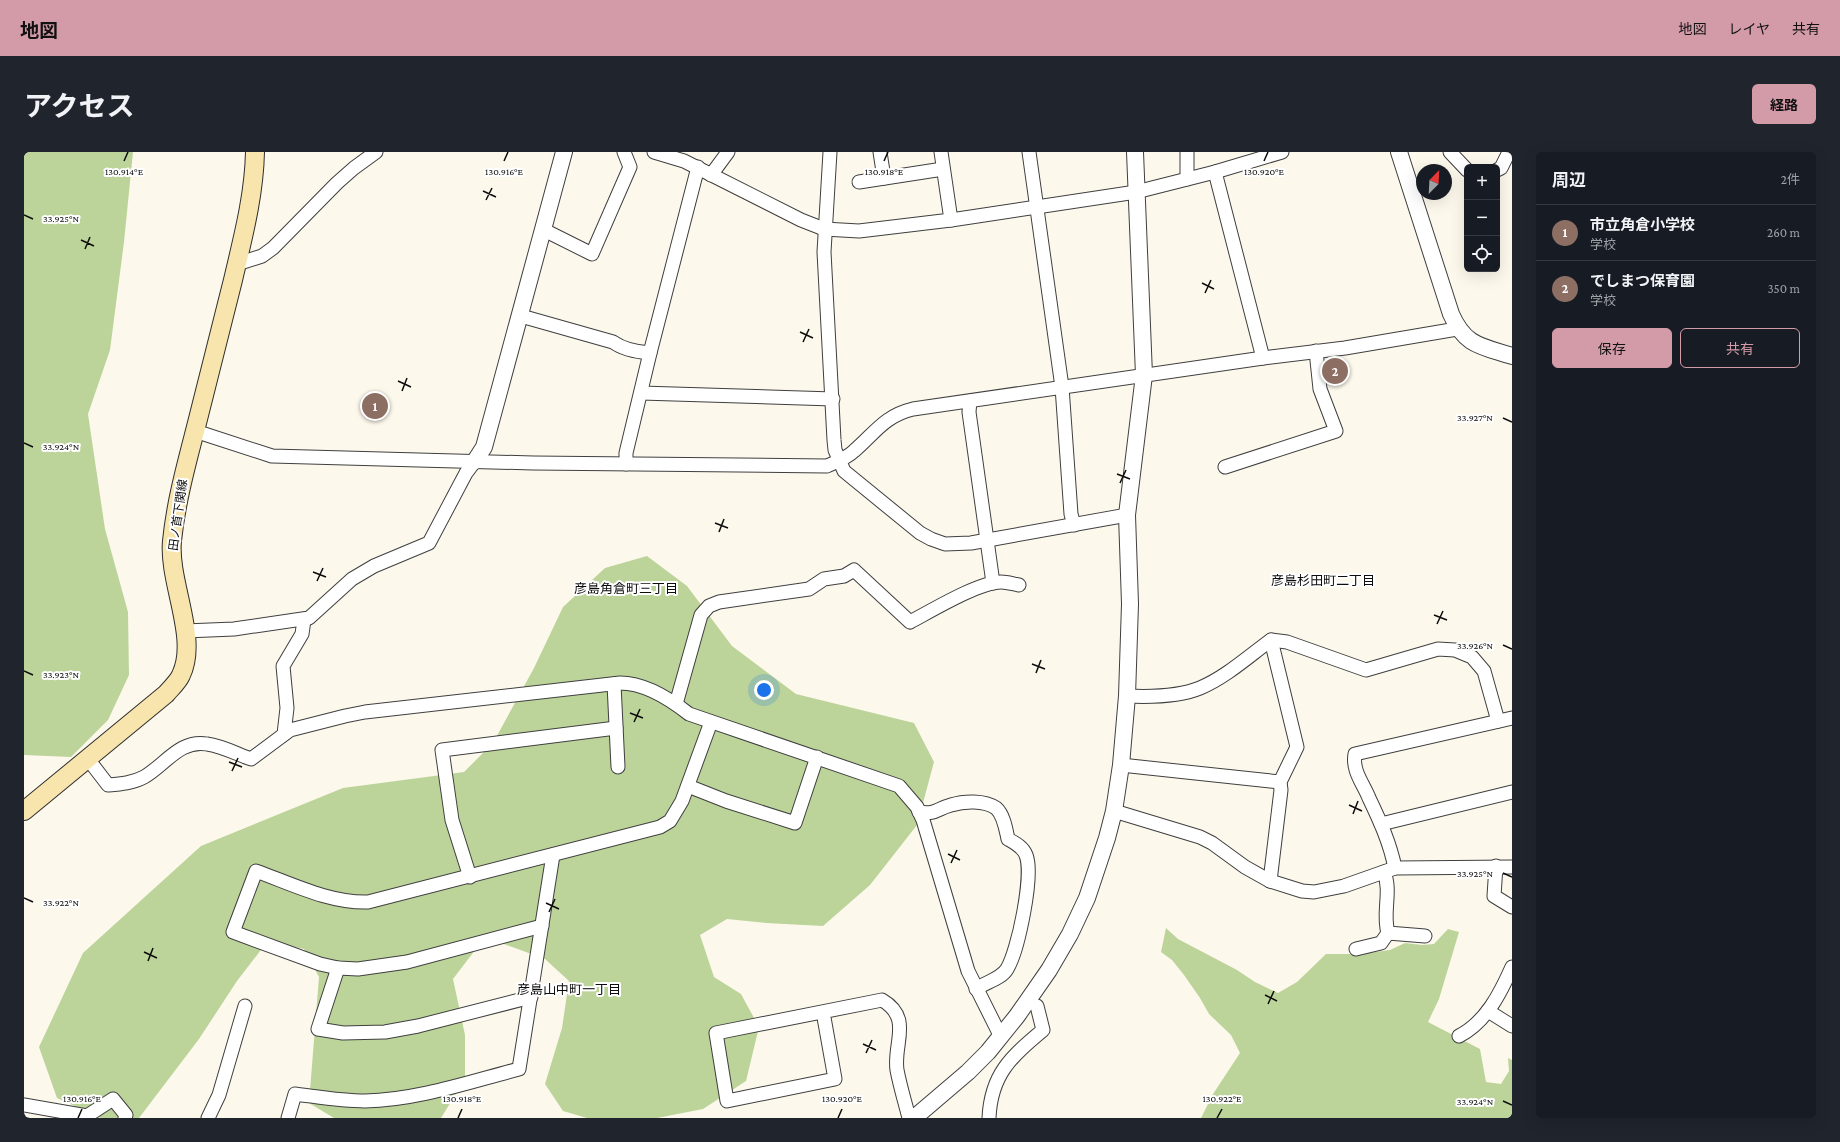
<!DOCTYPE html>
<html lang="ja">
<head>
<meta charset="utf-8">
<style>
  :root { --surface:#171b24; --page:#20242c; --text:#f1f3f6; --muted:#9ea1a6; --line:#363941; --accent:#d39ba8 }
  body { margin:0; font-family:"Crimson Pro","Noto Sans JP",serif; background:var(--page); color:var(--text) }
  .controls { position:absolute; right:12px; top:12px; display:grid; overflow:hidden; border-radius:6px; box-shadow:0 4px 16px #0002 }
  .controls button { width:36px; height:36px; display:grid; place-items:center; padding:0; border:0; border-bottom:1px solid var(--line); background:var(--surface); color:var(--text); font:20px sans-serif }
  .compass { position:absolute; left:1392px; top:12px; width:36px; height:36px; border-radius:50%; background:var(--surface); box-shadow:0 4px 16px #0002; rotate:24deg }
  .you { position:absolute; left:740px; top:538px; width:14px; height:14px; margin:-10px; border:3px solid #fff; border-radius:50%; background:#1a73e8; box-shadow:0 0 0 6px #1a73e833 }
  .badge { display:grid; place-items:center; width:26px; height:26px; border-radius:50%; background:var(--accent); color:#fff; font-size:13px; font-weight:700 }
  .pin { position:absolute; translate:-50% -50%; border:2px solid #fff; box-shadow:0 1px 4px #0006 }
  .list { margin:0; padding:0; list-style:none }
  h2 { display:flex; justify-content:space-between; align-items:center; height:52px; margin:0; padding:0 16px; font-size:17px }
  h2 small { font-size:13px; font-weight:400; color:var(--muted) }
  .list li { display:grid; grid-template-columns:26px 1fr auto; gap:12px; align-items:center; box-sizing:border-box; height:56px; padding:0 16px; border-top:1px solid var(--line) }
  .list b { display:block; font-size:15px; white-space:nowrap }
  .list p { margin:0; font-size:13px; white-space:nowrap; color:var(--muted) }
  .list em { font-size:13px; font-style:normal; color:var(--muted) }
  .actions { display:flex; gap:8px; padding:12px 16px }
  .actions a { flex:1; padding:9px 0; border:1px solid var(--accent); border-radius:6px; text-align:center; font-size:14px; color:var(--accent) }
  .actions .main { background:var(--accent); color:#111 }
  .icon { flex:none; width:22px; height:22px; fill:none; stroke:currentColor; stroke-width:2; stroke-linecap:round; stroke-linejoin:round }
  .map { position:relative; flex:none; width:1488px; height:966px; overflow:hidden; border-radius:6px }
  header { display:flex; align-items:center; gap:24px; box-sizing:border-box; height:56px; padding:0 20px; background:var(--accent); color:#111 }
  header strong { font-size:19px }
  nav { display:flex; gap:22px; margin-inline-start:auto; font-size:14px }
  .intro { display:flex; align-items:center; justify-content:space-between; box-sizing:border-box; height:96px; padding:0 24px }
  h1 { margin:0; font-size:28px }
  .button { padding:10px 18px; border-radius:6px; background:var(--accent); color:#111; font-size:14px; font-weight:700 }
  main { display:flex; gap:24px; padding:0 24px }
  aside { flex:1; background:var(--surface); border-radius:6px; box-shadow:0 4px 16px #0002 }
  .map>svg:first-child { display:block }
  .forest { fill:#bcd49a }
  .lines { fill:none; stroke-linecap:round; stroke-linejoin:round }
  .minor-casing { stroke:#3f3f3f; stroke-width:15 }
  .tertiary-casing { stroke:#3f3f3f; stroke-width:18 }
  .secondary-casing { stroke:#2e2e2e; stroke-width:20 }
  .minor { stroke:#fff; stroke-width:13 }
  .tertiary { stroke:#fff; stroke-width:16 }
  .secondary { stroke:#f8e5ad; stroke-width:18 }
  .ticks { fill:none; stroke:#0c0c0c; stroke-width:1.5 }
  .labels { text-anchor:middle; stroke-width:4; stroke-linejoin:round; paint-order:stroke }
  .street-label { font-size:12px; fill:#0c0c0c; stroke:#fff }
  .neighbourhood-label { font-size:13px; fill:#0c0c0c; stroke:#fff }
  .ticks-label { font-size:10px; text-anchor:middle; fill:#0c0c0c; stroke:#fff; stroke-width:4; stroke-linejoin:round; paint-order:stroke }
</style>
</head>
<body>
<header>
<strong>地図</strong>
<nav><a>地図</a><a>レイヤ</a><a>共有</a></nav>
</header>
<div class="intro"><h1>アクセス</h1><a class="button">経路</a></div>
<main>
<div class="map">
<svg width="1488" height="966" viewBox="0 0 1488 966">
  <rect width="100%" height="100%" fill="#fdf8ec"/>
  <g class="forest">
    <path d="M0,0H109L100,90L86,198L64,262L81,377L104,460L105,523L84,568L47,605L0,603Z"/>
    <path d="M623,404L663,434L708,494L772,542L890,571L910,610L893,673L846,733L799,774L742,771L703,767L676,783L690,825L717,842L735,875L722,929L679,957L633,966H563L539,959L521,932L538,876L545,829L521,807L461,785L429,827L441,883V927L417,966H310L285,951L295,825L280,797L243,790L213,829L175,887L115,966H77L33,946L15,895L59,801L177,694L319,636L440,620L469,591L510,516L539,455L581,416Z"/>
    <path d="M1142,776L1154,787L1213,818L1231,830L1254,841L1273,830L1302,802H1336L1366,798L1381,791L1398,793L1410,792L1424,777L1435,780L1415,847L1404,870L1456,897L1462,930L1477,932L1485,919L1484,906L1488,908V966H1177L1189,942L1216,901L1207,883L1185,862L1176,846L1160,823L1148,808L1137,800Z"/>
  </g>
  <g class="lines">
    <defs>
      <g id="minor">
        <path d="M630,0L660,9L777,68L800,77L835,79L927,68L1112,40L1191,20L1258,0"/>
        <path d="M806,0L800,100L810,288L811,298L820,319L896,381L907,387L921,392L947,391L1103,363"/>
        <path d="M856,0L860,26"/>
        <path d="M917,0L927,68"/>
        <path d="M1005,0L1038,235L1047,362L1050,373"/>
        <path d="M1163,0V27"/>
        <path d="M1426,0L1443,18"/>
        <path d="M1473,18L1477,16L1485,0"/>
        <path d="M1191,20L1239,206"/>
        <path d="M687,23L704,0"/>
        <path d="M835,30L919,17"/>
        <path d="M520,78L568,102L606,15L600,0"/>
        <path d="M213,112L238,104L249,96L313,31L330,16L352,0"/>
        <path d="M497,164L589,190C600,198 613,200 626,201L674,15"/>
        <path d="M617,241L809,247"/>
        <path d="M946,249L945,260L969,431"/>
        <path d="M171,279L248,304L509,311L803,314C812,310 823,306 830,299C851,281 860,264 889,257L1239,206L1321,196L1433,177"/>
        <path d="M602,312V301L626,201"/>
        <path d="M1201,315L1312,279L1296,237L1292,199"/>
        <path d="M161,479L210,477L285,466L328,427L350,414L405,391L442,321L451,309"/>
        <path d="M590,532L594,615"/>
        <path d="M1103,544C1125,545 1154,545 1176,536C1202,525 1225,504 1247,488L1263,490L1342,518L1414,497L1431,498L1448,505L1460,519L1474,569"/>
        <path d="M652,552L677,463L685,454L695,450L785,437L800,427L820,424L830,418L886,470C907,459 955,430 977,430C983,430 989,432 995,433"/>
        <path d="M260,582L263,556L259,514L278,482L280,468"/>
        <path d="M64,607L84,633C96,632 109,631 120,625C141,613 156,587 183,592C198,594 213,602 227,607L266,578L321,564L341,560L596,531C620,531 646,547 665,562L875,634L893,655L899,668L944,819L977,885"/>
        <path d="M1097,613L1256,630"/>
        <path d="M664,634L702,649L771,671L793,605"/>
        <path d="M1090,659L1176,685L1188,691L1221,715L1246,729L1278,739L1290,740L1320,734L1371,716L1488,715"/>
        <path d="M895,660C912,663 912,657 927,653C940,649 960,648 972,656C980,663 982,678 984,687C991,691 999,695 1002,703C1010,723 994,799 983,817C977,827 962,830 952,837"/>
        <path d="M1357,672L1488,640"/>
        <path d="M1472,714L1470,744L1488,755"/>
        <path d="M1371,716C1366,691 1356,669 1345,646C1339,631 1328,619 1331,602L1488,566"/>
        <path d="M446,725L428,668L418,598L592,576"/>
        <path d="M1246,729L1257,638L1256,630L1273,595L1247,488"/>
        <path d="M518,774L383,810L334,817L314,816L296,812L209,780L232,719C268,732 305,751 344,750L636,675L646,669L658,649L687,570"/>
        <path d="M1364,781L1401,784"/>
        <path d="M1332,797L1357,791L1364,781C1358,761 1368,740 1360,720"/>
        <path d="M314,816L294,877L319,881L361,880L394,874L507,845"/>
        <path d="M1464,859L1488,874"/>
        <path d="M799,860L811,927L703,949L692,881L858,848C889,866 869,892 873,918C876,934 881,950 885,966"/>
        <path d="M1435,884C1462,870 1476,842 1488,815"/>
        <path d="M0,953L63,964L89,947L102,963L101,966"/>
        <path d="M184,966L195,943L221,854"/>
        <path d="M264,966L271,942C295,945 317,949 341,949C393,948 445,930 495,917L529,703"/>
        <path d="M965,966C967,922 987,905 1019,878L1013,854"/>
      </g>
      <g id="tertiary">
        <path d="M1375,0L1427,162C1441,194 1457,194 1488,204"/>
        <path d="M451,309L460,295L540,0"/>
        <path d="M890,966L944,920L964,900L993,864L1025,818L1046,782L1063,746L1083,686L1090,659L1097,613L1103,544L1106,452L1103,363L1120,223L1111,0"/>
      </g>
      <path id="secondary" d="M0,659L142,542C147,536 154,530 157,523C175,486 144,430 148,389C152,349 163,310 173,271C185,223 197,175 209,128C219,85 230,44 231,0"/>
    </defs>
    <use href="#minor" class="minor-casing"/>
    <use href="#tertiary" class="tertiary-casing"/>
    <use href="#secondary" class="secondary-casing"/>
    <use href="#minor" class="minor"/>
    <use href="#tertiary" class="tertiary"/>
    <use href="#secondary" class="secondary"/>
  </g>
  <path class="ticks" d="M100,9L104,0M480,9L484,0M860,9L864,0M1240,9L1244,0M459,39L472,45M462,48L468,36M0,63L9,67M57,88L70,94M61,97L66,85M1178,131L1190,137M1181,141L1187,128M776,180L789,186M779,190L785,177M374,229L387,235M378,239L383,226M1479,266L1488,270M0,291L9,295M1093,322L1106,327M1096,331L1102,318M691,371L704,376M695,380L700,367M289,420L302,425M293,429L299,416M1410,463L1423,468M1413,472L1419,459M1479,493L1488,497M1008,512L1021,517M0,519L9,523M1012,521L1017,508M606,561L619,566M610,570L616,557M205,610L218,615M208,619L214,606M1325,653L1338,659M1329,662L1334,649M924,702L936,708M927,711L933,698M1479,721L1488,725M0,746L9,750M522,751L535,757M525,760L531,747M120,800L133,806M124,809L129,796M1241,843L1253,849M1244,852L1250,839M839,892L852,898M842,901L848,888M1479,949L1488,953M54,966L58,957M434,966L438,957M814,966L818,957M1193,966L1198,957"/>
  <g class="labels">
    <g class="street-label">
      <text transform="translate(154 363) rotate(-82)" y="4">田ノ首下関線</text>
    </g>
    <g class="neighbourhood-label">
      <text x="1299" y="433">彦島杉田町二丁目</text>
      <text x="602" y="441">彦島角倉町三丁目</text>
      <text x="545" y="842">彦島山中町一丁目</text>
    </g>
  </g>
  <g class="ticks-label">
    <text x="1240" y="23">130.920°E</text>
    <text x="100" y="23">130.914°E</text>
    <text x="480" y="23">130.916°E</text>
    <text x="860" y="23">130.918°E</text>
    <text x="37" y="70">33.925°N</text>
    <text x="1451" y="269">33.927°N</text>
    <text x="37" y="298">33.924°N</text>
    <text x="1451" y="497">33.926°N</text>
    <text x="37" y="526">33.923°N</text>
    <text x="1451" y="725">33.925°N</text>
    <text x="37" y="754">33.922°N</text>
    <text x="58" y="950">130.916°E</text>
    <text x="438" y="950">130.918°E</text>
    <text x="818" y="950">130.920°E</text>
    <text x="1198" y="950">130.922°E</text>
    <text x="1451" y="953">33.924°N</text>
  </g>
</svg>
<div class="controls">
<button>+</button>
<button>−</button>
<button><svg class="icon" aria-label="locate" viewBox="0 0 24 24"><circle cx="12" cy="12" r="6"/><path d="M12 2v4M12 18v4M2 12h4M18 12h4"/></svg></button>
</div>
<svg class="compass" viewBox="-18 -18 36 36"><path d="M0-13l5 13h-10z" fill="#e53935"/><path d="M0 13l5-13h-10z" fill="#9ea1a6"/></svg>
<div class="you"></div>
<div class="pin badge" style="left:351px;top:254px;background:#8d6e63">1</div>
<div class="pin badge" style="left:1311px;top:219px;background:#8d6e63">2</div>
</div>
<aside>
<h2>周辺<small>2件</small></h2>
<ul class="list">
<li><span class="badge" style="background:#8d6e63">1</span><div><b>市立角倉小学校</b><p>学校</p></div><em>260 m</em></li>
<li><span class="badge" style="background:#8d6e63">2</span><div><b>でしまつ保育園</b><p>学校</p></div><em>350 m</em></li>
</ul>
<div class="actions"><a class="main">保存</a><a>共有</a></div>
</aside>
</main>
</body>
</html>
